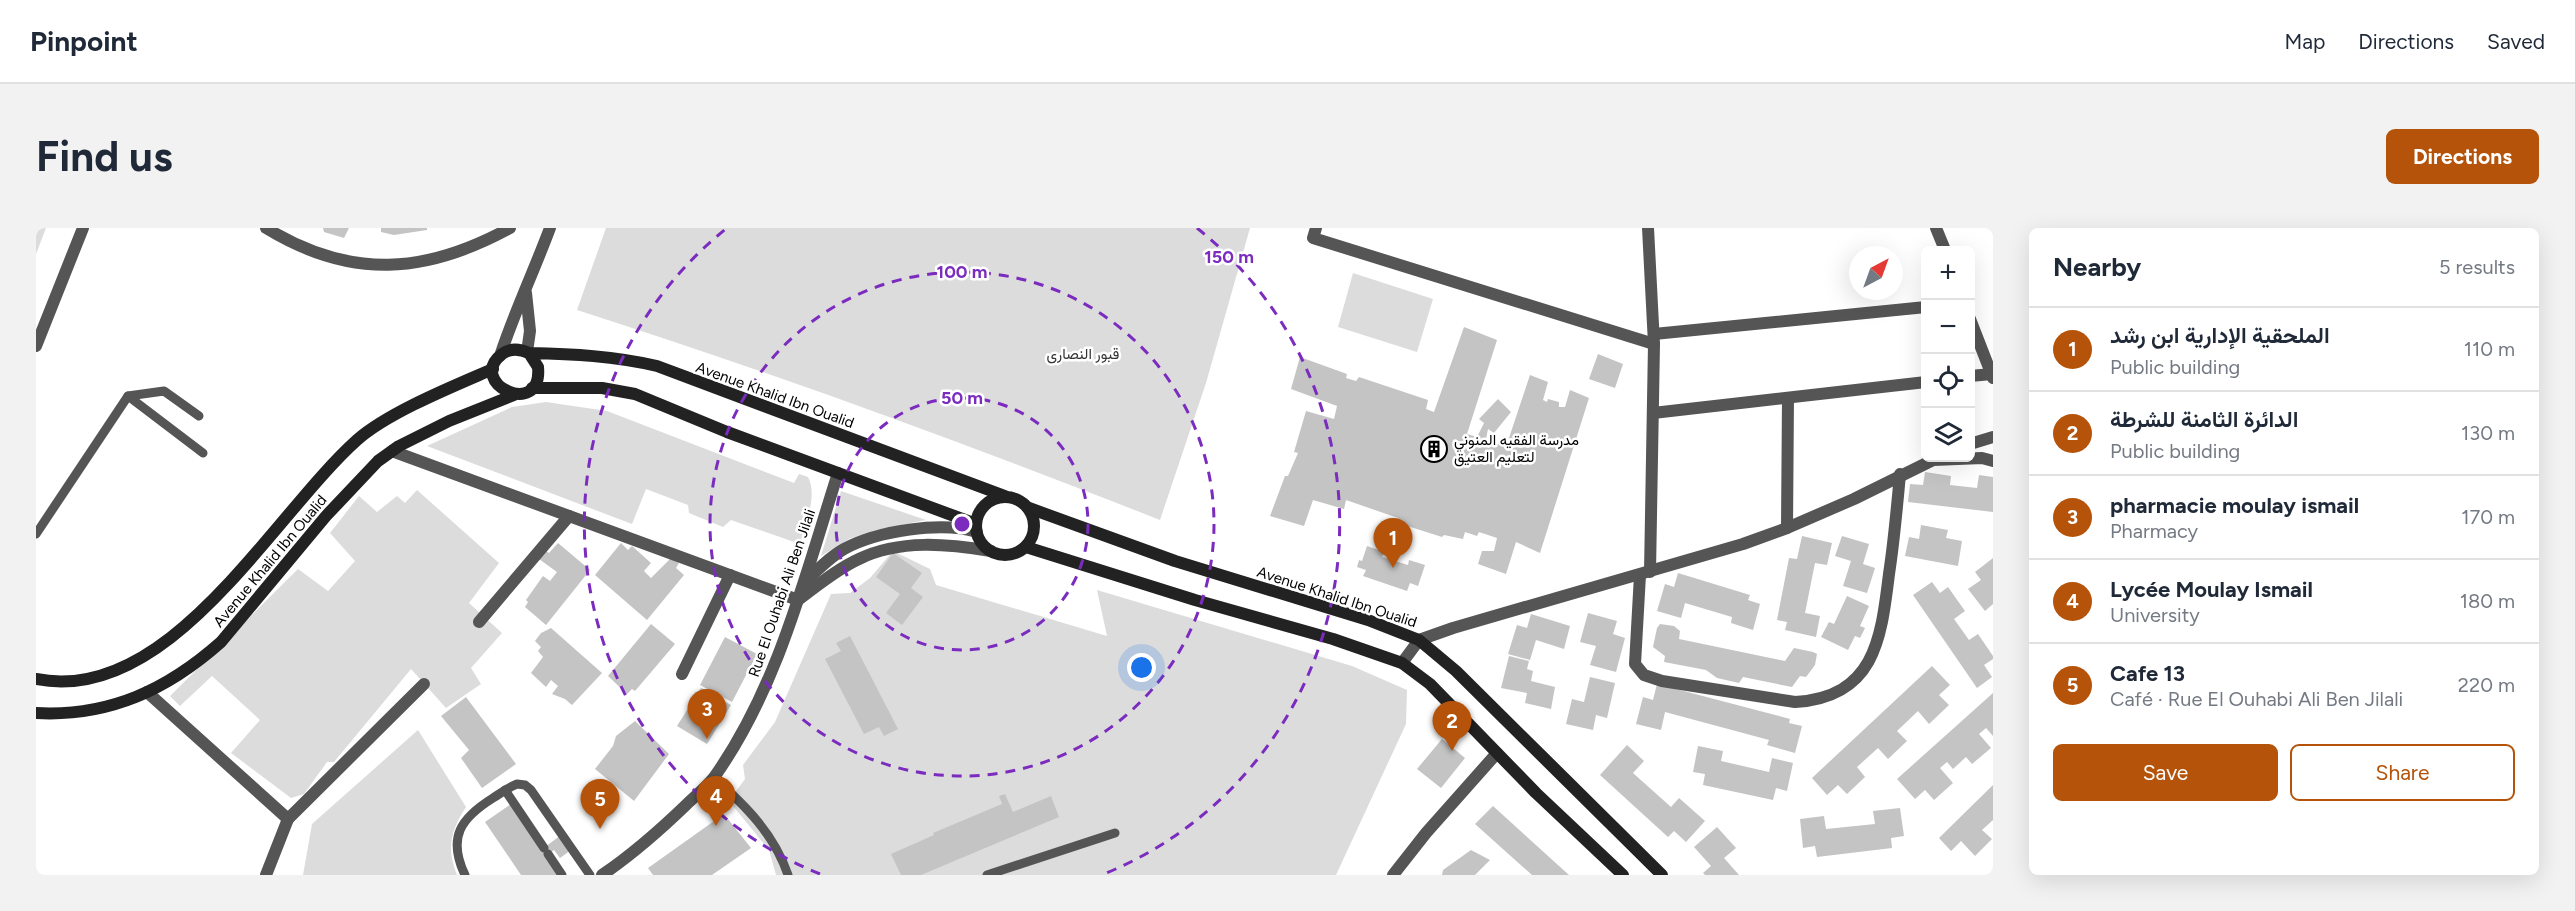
<!DOCTYPE html>
<html lang="en">
<head>
<meta charset="utf-8">
<style>
  :root { --surface:#fff; --page:#f2f2f3; --text:#1f2937; --muted:#747a83; --line:#e0e1e3; --accent:#b45309 }
  body { margin:0; font-family:Figtree,Vazirmatn,sans-serif; background:var(--page); color:var(--text) }
  .controls { position:absolute; right:18px; top:18px; display:grid; overflow:hidden; border-radius:9px; box-shadow:0 6px 24px #0002 }
  .controls button { width:54px; height:54px; display:grid; place-items:center; padding:0; border:0; border-bottom:2px solid var(--line); background:var(--surface); color:var(--text); font:30px sans-serif }
  .compass { position:absolute; left:1813px; top:18px; width:54px; height:54px; border-radius:50%; background:var(--surface); box-shadow:0 6px 24px #0002; rotate:41deg }
  .you { position:absolute; left:1106px; top:440px; width:21px; height:21px; margin:-15px; border:4px solid #fff; border-radius:50%; background:#1a73e8; box-shadow:0 0 0 9px #1a73e833 }
  .badge { display:grid; place-items:center; width:39px; height:39px; border-radius:50%; background:var(--accent); color:#fff; font-size:20px; font-weight:700 }
  .pin { position:absolute; translate:-50% -50px; filter:drop-shadow(0 2px 3px #0008) }
  .pin::after { content:''; position:absolute; top:32px; width:21px; height:18px; background:inherit; clip-path:polygon(0 0,100% 0,50% 100%) }
  .list { margin:0; padding:0; list-style:none }
  h2 { display:flex; justify-content:space-between; align-items:center; height:78px; margin:0; padding:0 24px; font-size:26px }
  h2 small { font-size:20px; font-weight:400; color:var(--muted) }
  .list li { display:grid; grid-template-columns:39px 1fr auto; gap:18px; align-items:center; box-sizing:border-box; height:84px; padding:0 24px; border-top:2px solid var(--line) }
  .list b { display:block; font-size:22px; white-space:nowrap }
  .list p { margin:0; font-size:20px; white-space:nowrap; color:var(--muted) }
  .list em { font-size:20px; font-style:normal; color:var(--muted) }
  .actions { display:flex; gap:12px; padding:18px 24px }
  .actions a { flex:1; padding:14px 0; border:2px solid var(--accent); border-radius:9px; text-align:center; font-size:21px; color:var(--accent) }
  .actions .main { background:var(--accent); color:#fff }
  .icon { flex:none; width:33px; height:33px; fill:none; stroke:currentColor; stroke-width:2; stroke-linecap:round; stroke-linejoin:round }
  .map { position:relative; flex:none; width:1957px; height:647px; overflow:hidden; border-radius:9px }
  header { display:flex; align-items:center; gap:36px; box-sizing:border-box; height:84px; padding:0 30px; background:var(--surface); border-bottom:2px solid var(--line) }
  header strong { font-size:28px }
  nav { display:flex; gap:33px; margin-inline-start:auto; font-size:21px }
  .intro { display:flex; align-items:center; justify-content:space-between; box-sizing:border-box; height:144px; padding:0 36px }
  h1 { margin:0; font-size:42px }
  .button { padding:15px 27px; border-radius:9px; background:var(--accent); color:#fff; font-size:21px; font-weight:700 }
  main { display:flex; gap:36px; padding:0 36px }
  aside { flex:1; background:var(--surface); border-radius:9px; box-shadow:0 6px 24px #0002 }
  .map>svg:first-child { display:block }
  .green { fill:#dcdcdc }
  .building { fill:#c4c4c4 }
  .lines { fill:none; stroke-linecap:round; stroke-linejoin:round }
  .service { stroke:#555; stroke-width:9 }
  .minor { stroke:#555; stroke-width:12 }
  .tertiary { stroke:#555; stroke-width:12 }
  .secondary { stroke:#222; stroke-width:12 }
  .ring { fill:none; stroke:#7b2cbf; stroke-width:3; stroke-dasharray:10 8 }
  .labels { text-anchor:middle; stroke-width:5; stroke-linejoin:round; paint-order:stroke }
  .park-label { font-size:15px; fill:#333; stroke:#fff }
  .street-label { font-size:15px; fill:#000; stroke:#fff }
  .poi-label { font-size:15px; fill:#000; stroke:#fff; text-anchor:start }
  .centre { fill:#7b2cbf; stroke:#fff; stroke-width:3 }
  .ring-label { font-size:18px; text-anchor:middle; font-weight:bold; fill:#7b2cbf; stroke:#fff; stroke-width:5; stroke-linejoin:round; paint-order:stroke }
</style>
</head>
<body>
<header>
<strong>Pinpoint</strong>
<nav><a>Map</a><a>Directions</a><a>Saved</a></nav>
</header>
<div class="intro"><h1>Find us</h1><a class="button">Directions</a></div>
<main>
<div class="map">
<svg width="1957" height="647" viewBox="0 0 1957 647">
  <rect width="100%" height="100%" fill="#fff"/>
  <g class="green">
    <path d="M0,0H10L0,26Z"/>
    <path d="M570,0H1214L1170,155L1124,292C932,216 738,145 541,82Z"/>
    <path d="M1317,45L1397,71L1381,124L1302,99Z"/>
    <path d="M510,174L571,183L758,255L763,246L772,249C782,268 769,297 764,316L695,292L687,299L653,285L652,277L610,261L596,296L391,218L476,179Z"/>
    <path d="M381,262L463,335L433,375L466,405L435,440L445,456L410,480L375,441L298,534H291L268,566L255,570L195,525L224,492L176,448L144,478L134,468L262,341L292,363L319,333L294,305L323,268L341,284L361,268L369,275Z"/>
    <path d="M805,263L890,292L836,303L813,311L785,328Z"/>
    <path d="M857,323L894,341L900,357L1071,408L1061,362L1316,438L1371,462L1370,496L1300,647H740L733,622L693,573L709,551L707,537L739,494L795,366L814,365L834,350Z"/>
    <path d="M382,502L430,579C415,602 410,620 421,647H267L276,596Z"/>
  </g>
  <g class="building">
    <path d="M287,0H313L308,10L288,4Z"/>
    <path d="M345,0H391V2L358,7L345,4Z"/>
    <path d="M1428,99L1461,112L1431,206L1441,209L1448,195L1443,191L1462,171L1475,184L1458,205L1452,201L1450,211L1470,219L1494,147L1512,154L1507,172L1511,174L1512,171L1523,174V179H1529L1534,162L1553,170L1504,325L1480,314L1470,346L1442,336L1446,323H1458L1461,310L1443,304L1441,308L1429,304L1427,311L1408,307L1406,309L1362,295V290L1310,272L1308,281L1277,272L1268,298L1234,288L1249,248H1252L1262,225L1258,224L1270,183L1298,191L1301,178L1255,161L1264,129L1311,146L1310,150L1320,153L1323,149L1392,172L1390,181L1398,184Z"/>
    <path d="M1562,126L1587,136L1579,160L1553,151Z"/>
    <path d="M1889,244L1915,248L1914,257L1941,260L1943,247L1957,249V284L1872,274L1874,256L1887,257Z"/>
    <path d="M1885,297L1912,302L1910,310L1926,313L1922,338L1869,328L1873,309L1883,311Z"/>
    <path d="M1766,308L1796,315L1791,337L1779,335L1769,385L1784,388L1780,409L1749,402L1751,394L1741,392L1753,330L1761,331Z"/>
    <path d="M1806,308L1833,316L1827,336L1839,340L1831,365L1807,358L1815,333L1799,328Z"/>
    <path d="M522,315L554,342L510,397L489,379L492,374L490,372L507,348L514,353L521,344L503,331L510,323L513,325Z"/>
    <path d="M585,315L592,322L596,318L615,335L608,343L615,350L635,330L643,335L640,340L648,347L611,392L559,347Z"/>
    <path d="M1331,318L1348,324L1346,329L1372,337L1373,332L1389,337L1382,358L1374,355L1371,363L1327,348L1330,342L1321,339L1323,332L1326,333Z"/>
    <path d="M857,325L886,345L875,360L887,369L866,397L850,385L864,366L840,349Z"/>
    <path d="M1957,330V376L1949,383L1932,361L1945,352L1939,344Z"/>
    <path d="M1642,345L1714,367L1712,372L1724,376L1717,402L1695,395L1696,389L1649,375L1645,390L1621,383L1629,356L1638,359Z"/>
    <path d="M1896,354L1904,365L1912,359L1929,383L1918,391L1933,412L1942,406L1957,428V431L1948,437L1956,449L1941,460L1877,367Z"/>
    <path d="M1811,368L1833,378L1824,398L1829,400L1824,410L1819,408L1812,422L1785,409L1793,394L1798,396Z"/>
    <path d="M1552,385L1581,393L1577,406L1589,410L1580,444L1554,437L1560,418L1544,414Z"/>
    <path d="M1495,386L1534,398L1528,421L1500,412L1494,432L1472,426L1481,397L1491,400Z"/>
    <path d="M615,396L639,416L599,463L596,461L591,466L572,448Z"/>
    <path d="M1624,396L1638,398L1644,403L1643,411L1749,433L1758,420L1777,424L1781,426L1779,437L1770,449L1764,448L1756,459L1707,449L1703,455L1681,450L1670,442L1628,434L1629,428L1617,419L1621,400Z"/>
    <path d="M515,400L566,445L536,477L529,471L516,466L522,458L515,452L510,459L495,445L507,429L502,423L505,419L499,413L505,405Z"/>
    <path d="M814,408L862,501L848,508L843,499L828,506L789,431L805,423L800,415Z"/>
    <path d="M689,409L721,426L696,474L664,457Z"/>
    <path d="M1473,428L1493,433L1491,441L1497,443L1495,453L1519,459L1515,481L1489,475L1491,465L1465,460Z"/>
    <path d="M1896,438L1914,457L1903,467L1913,477L1893,496L1882,483L1861,503L1871,513L1852,531L1842,520L1821,539L1829,549L1811,566L1802,557L1791,567L1776,550Z"/>
    <path d="M1554,449L1579,455L1571,490L1560,487L1557,502L1530,496L1536,471L1548,474Z"/>
    <path d="M1621,456L1754,491L1753,495L1766,498L1759,525L1731,517L1733,512L1629,484L1625,502L1600,496L1607,469L1617,472Z"/>
    <path d="M665,460L695,477L671,516L641,498Z"/>
    <path d="M1957,465V508L1950,500L1943,506L1955,520L1936,536L1930,529L1917,541L1911,534L1904,540L1917,555L1898,572L1889,562L1879,571L1861,551Z"/>
    <path d="M430,469L480,536L446,560L425,530L433,522L405,488Z"/>
    <path d="M599,493L633,526L598,573L559,541L577,518L580,508Z"/>
    <path d="M1406,511L1429,530L1405,560L1381,541Z"/>
    <path d="M1591,517L1608,533L1597,545L1635,579L1643,570L1669,593L1650,614L1638,603L1632,609L1564,547Z"/>
    <path d="M1662,518L1687,523L1685,533L1733,544L1736,530L1757,535L1751,563L1740,560L1737,572L1667,557L1669,546L1657,544Z"/>
    <path d="M1957,557V592L1946,602L1956,611L1939,628L1925,613L1915,623L1903,610Z"/>
    <path d="M969,566L977,584L1015,568L1023,589L885,647H865L855,626L898,607L897,605L966,576L963,568Z"/>
    <path d="M475,576L505,622L525,607L535,622L524,630L518,622L510,628L522,646L520,647H485L449,594Z"/>
    <path d="M1457,578L1533,647H1496L1439,596Z"/>
    <path d="M1864,580L1868,608L1855,610L1856,620L1781,629L1779,618L1767,620L1764,591L1788,588L1790,601L1839,596L1837,583Z"/>
    <path d="M688,586L715,620L676,647H617L612,640Z"/>
    <path d="M1681,599L1700,620L1688,630L1703,647H1669L1667,645L1675,638L1658,619Z"/>
    <path d="M1435,622L1454,632L1439,647H1406L1407,642Z"/>
  </g>
  <g class="lines">
    <g class="service">
      <path d="M92,168L167,225"/>
      <path d="M0,306L92,168L128,163L163,188"/>
      <path d="M678,550C710,578 738,606 752,647"/>
      <path d="M469,562L508,620"/>
      <path d="M512,626L526,647"/>
      <path d="M429,647C411,609 425,590 457,570C465,565 473,559 481,556L489,557L495,562L554,647"/>
      <path d="M951,647L1079,605"/>
    </g>
    <g class="minor">
      <path d="M230,0C315,52 390,46 474,0"/>
      <path d="M1280,0L1277,10L1618,116"/>
      <path d="M1612,0L1618,116L1614,344"/>
      <path d="M1900,0L1909,22"/>
      <path d="M490,65L494,103L491,124"/>
      <path d="M1934,91L1957,150"/>
      <path d="M1618,106L1890,79"/>
      <path d="M0,118L47,0"/>
      <path d="M464,128C478,85 498,43 514,0"/>
      <path d="M1934,148L1956,146"/>
      <path d="M1617,185L1890,154"/>
      <path d="M1934,216L1957,209"/>
      <path d="M356,223L762,372"/>
      <path d="M1751,300L1752,170"/>
      <path d="M1604,347L1599,436L1608,447L1626,453L1759,474C1839,469 1845,411 1853,346C1858,313 1861,280 1864,246"/>
      <path d="M443,394L533,288"/>
      <path d="M1366,435L1383,412L1417,400L1707,316L1751,300L1818,271L1897,232L1946,230L1957,233"/>
      <path d="M646,446L694,347"/>
      <path d="M111,464L252,591L230,647"/>
      <path d="M252,591L388,456"/>
      <path d="M1357,647L1390,605L1461,525"/>
    </g>
    <g class="tertiary">
      <path d="M769,354C781,342 794,329 808,321C841,303 905,293 941,304"/>
      <path d="M762,372C781,358 801,341 823,331C864,311 912,316 955,323"/>
      <path d="M566,647C597,626 623,603 650,577C659,568 671,559 679,548C742,459 769,348 802,245"/>
    </g>
    <g class="secondary">
      <path d="M493,125L502,139C507,192 429,155 466,126C474,120 484,121 493,125C537,126 578,128 621,138L969,268"/>
      <path d="M496,160H566L599,166L691,204L940,296"/>
      <circle cx="969" cy="298" r="29"/>
      <path d="M993,280L1139,333L1332,392L1383,412L1420,443L1626,647"/>
      <path d="M990,319L1159,372L1297,411L1366,435L1394,456L1500,565L1587,647"/>
      <path d="M0,451C133,478 236,288 321,212C353,184 418,158 457,141"/>
      <path d="M0,485C73,489 131,462 185,414L290,288L342,233L363,218L413,193L478,167"/>
    </g>
  </g>
  <g class="ring">
    <circle cx="926" cy="296" r="126"/>
    <circle cx="926" cy="296" r="252"/>
    <path d="M784 646A378 378 0 0 1 691 0M1161 0A378 378 0 0 1 1068 646"/>
  </g>
  <defs>
    <symbol id="building-ring" viewBox="-11 -11 22 22"><circle r="9.5" fill="#fff" stroke="#000" stroke-width="1.5"/><path d="M-4-6H4V6H1V3H-1V6H-4ZM-2.5-4.3h1.7v1.8h-1.7ZM.8-4.3h1.7v1.8H.8ZM-2.5-1h1.7V.8h-1.7ZM.8-1h1.7V.8H.8Z" fill="#000"/></symbol>
  </defs>
  <g fill-rule="evenodd">
    <use href="#building-ring" x="1383" y="206" width="30" height="30"/>
  </g>
  <g class="labels">
    <g class="park-label">
      <text x="1047" y="131">قبور النصارى</text>
    </g>
    <g class="street-label">
      <text transform="translate(739 167) rotate(20)" y="5">Avenue Khalid Ibn Oualid</text>
      <text transform="translate(234 333) rotate(-50)" y="5">Avenue Khalid Ibn Oualid</text>
      <text transform="translate(746 365) rotate(-71)" y="5">Rue El Ouhabi Ali Ben Jilali</text>
      <text transform="translate(1301 369) rotate(18)" y="5">Avenue Khalid Ibn Oualid</text>
    </g>
    <g class="poi-label">
      <text x="1418" y="217">مدرسة الفقيه المنوني<tspan x="1418" dy="17">لتعليم العتيق</tspan></text>
    </g>
  </g>
  <circle cx="926" cy="296" r="9" class="centre"/>
  <g class="ring-label">
    <text x="1193" y="35">150 m</text>
    <text x="926" y="50">100 m</text>
    <text x="926" y="176">50 m</text>
  </g>
</svg>
<div class="controls">
<button>+</button>
<button>−</button>
<button><svg class="icon" aria-label="locate" viewBox="0 0 24 24"><circle cx="12" cy="12" r="6"/><path d="M12 2v4M12 18v4M2 12h4M18 12h4"/></svg></button>
<button><svg class="icon" aria-label="layers" viewBox="0 0 24 24"><path d="M12 4l9 5-9 5-9-5zM3 14l9 5 9-5"/></svg></button>
</div>
<svg class="compass" viewBox="-18 -18 36 36"><path d="M0-13l5 13h-10z" fill="#e53935"/><path d="M0 13l5-13h-10z" fill="#747a83"/></svg>
<div class="you"></div>
<div class="pin badge" style="left:1357px;top:340px">1</div>
<div class="pin badge" style="left:1416px;top:523px">2</div>
<div class="pin badge" style="left:671px;top:511px">3</div>
<div class="pin badge" style="left:680px;top:598px">4</div>
<div class="pin badge" style="left:564px;top:601px">5</div>
</div>
<aside>
<h2>Nearby<small>5 results</small></h2>
<ul class="list">
<li><span class="badge">1</span><div><b>الملحقية الإدارية ابن رشد</b><p>Public building</p></div><em>110 m</em></li>
<li><span class="badge">2</span><div><b>الدائرة الثامنة للشرطة</b><p>Public building</p></div><em>130 m</em></li>
<li><span class="badge">3</span><div><b>pharmacie moulay ismail</b><p>Pharmacy</p></div><em>170 m</em></li>
<li><span class="badge">4</span><div><b>Lycée Moulay Ismail</b><p>University</p></div><em>180 m</em></li>
<li><span class="badge">5</span><div><b>Cafe 13</b><p>Café · Rue El Ouhabi Ali Ben Jilali</p></div><em>220 m</em></li>
</ul>
<div class="actions"><a class="main">Save</a><a>Share</a></div>
</aside>
</main>
</body>
</html>
